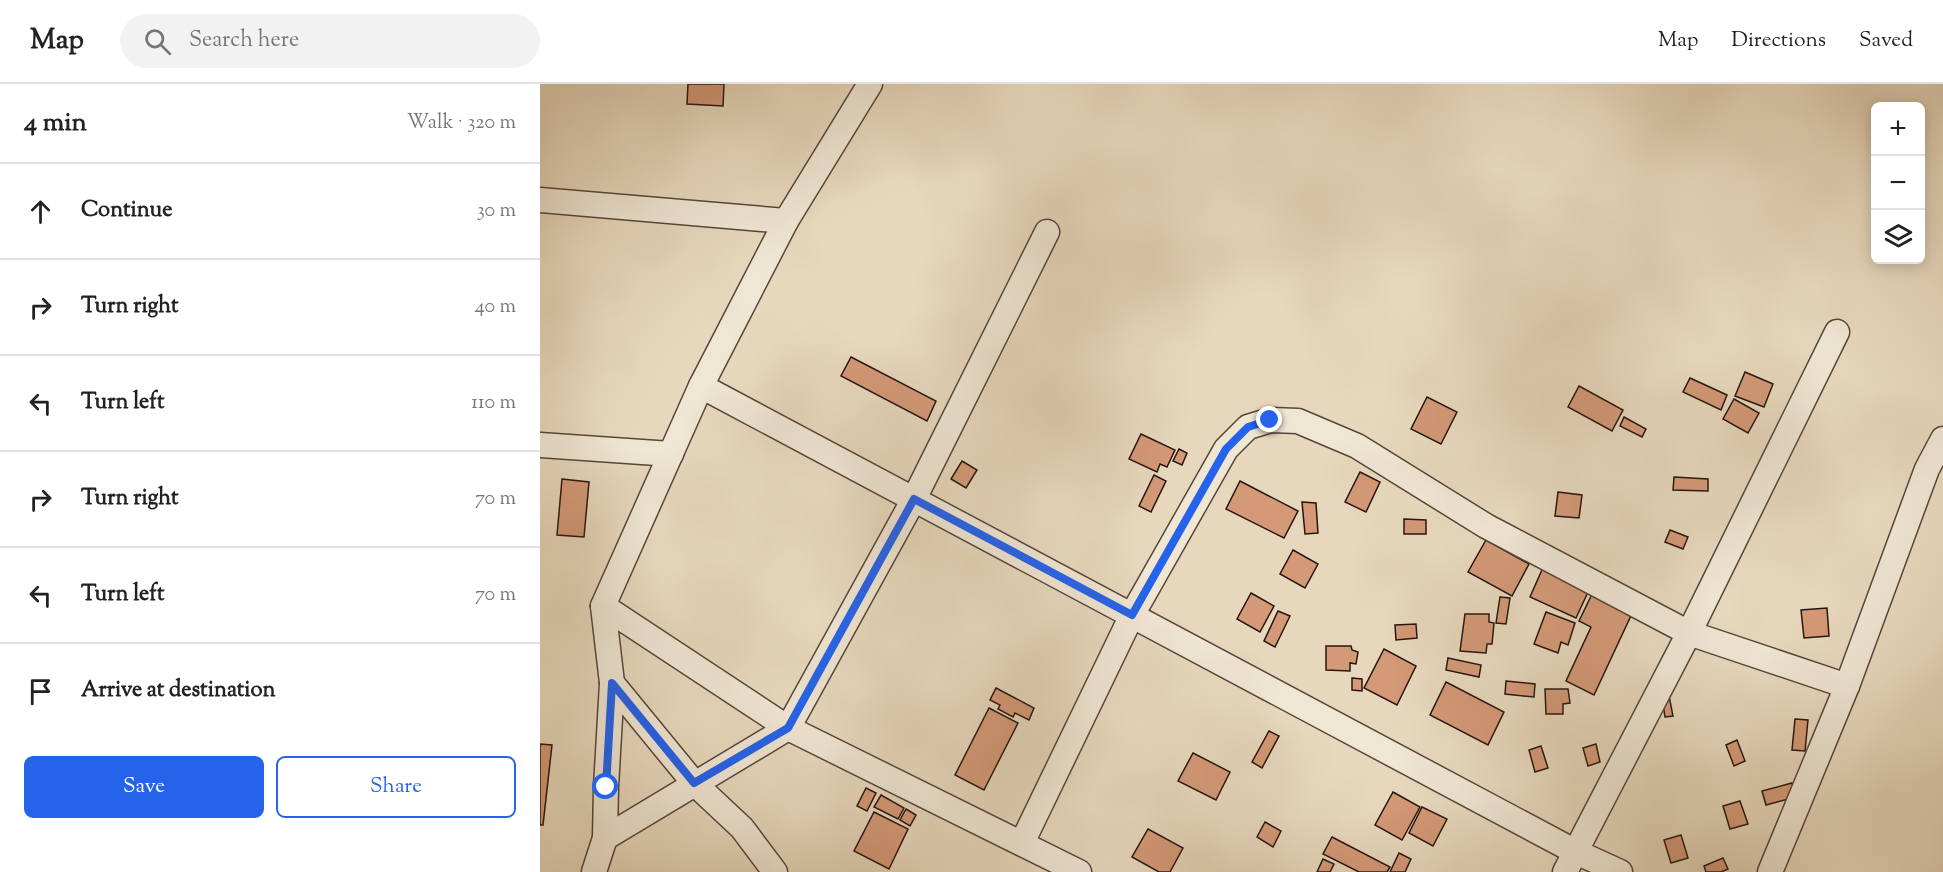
<!DOCTYPE html>
<html lang="en">
<head>
<meta charset="utf-8">
<style>
  :root { --surface:#fff; --page:#f2f2f2; --text:#222; --muted:#767676; --line:#e0e0e0; --accent:#2563eb }
  body { margin:0; font-family:"Sorts Mill Goudy",serif; background:var(--page); color:var(--text) }
  .controls { position:absolute; right:18px; top:18px; display:grid; overflow:hidden; border-radius:9px; box-shadow:0 3px 15px #0003 }
  .controls button { width:54px; height:54px; display:grid; place-items:center; padding:0; border:0; border-bottom:2px solid var(--line); background:var(--surface); color:var(--text); font:30px sans-serif }
  .stop { position:absolute; width:18px; height:18px; margin:-14px; border:4px solid #2563eb; border-radius:50%; background:#fff }
  .stop.end { background:#2563eb; border-color:#fff; box-shadow:0 2px 6px #0008 }
  .list { margin:0; padding:0; list-style:none }
  h2 { display:flex; justify-content:space-between; align-items:center; height:78px; margin:0; padding:0 24px; font-size:26px }
  h2 small { font-size:20px; font-weight:400; color:var(--muted) }
  .list li { display:grid; grid-template-columns:39px 1fr auto; gap:18px; align-items:center; box-sizing:border-box; height:96px; padding:0 24px; border-top:2px solid var(--line) }
  .list b { display:block; font-size:22px; white-space:nowrap }
  .list em { font-size:20px; font-style:normal; color:var(--muted) }
  .actions { display:flex; gap:12px; padding:18px 24px }
  .actions a { flex:1; padding:14px 0; border:2px solid var(--accent); border-radius:9px; text-align:center; font-size:21px; color:var(--accent) }
  .actions .main { background:var(--accent); color:#fff }
  .icon { flex:none; width:33px; height:33px; fill:none; stroke:currentColor; stroke-width:2; stroke-linecap:round; stroke-linejoin:round }
  .map { position:relative; flex:none; width:1403px; height:788px; overflow:hidden }
  header { display:flex; align-items:center; gap:36px; box-sizing:border-box; height:84px; padding:0 30px; background:var(--surface); border-bottom:2px solid var(--line) }
  header strong { font-size:28px }
  nav { display:flex; gap:33px; margin-inline-start:auto; font-size:21px }
  .search { width:420px; height:54px; background:var(--page); display:flex; align-items:center; gap:15px; box-sizing:border-box; padding:0 21px; border-radius:33px; color:var(--muted); font-size:22px }
  main { display:flex }
  aside { flex:1; background:var(--surface) }
  .map>svg:first-child { display:block }
  .building { fill:#d49977; stroke:#271610; stroke-width:1.5 }
  .lines { fill:none; stroke-linecap:round; stroke-linejoin:round }
  .minor-casing { stroke:#57463b; stroke-width:27 }
  .minor { stroke:#efe6d4; stroke-width:24 }
  .route { stroke:#2563eb; stroke-width:8 }
</style>
</head>
<body>
<header>
<strong>Map</strong>
<div class="search"><svg class="icon" aria-label="search" viewBox="0 0 24 24"><circle cx="10" cy="10" r="6"/><path d="M15 15l6 6"/></svg>Search here</div>
<nav><a>Map</a><a>Directions</a><a>Saved</a></nav>
</header>
<main>
<aside>
<h2>4 min<small>Walk · 320 m</small></h2>
<ul class="list">
<li><svg class="icon" aria-label="ahead" viewBox="0 0 24 24"><path d="M12 20V5M6 11l6-6 6 6"/></svg><div><b>Continue</b></div><em>30 m</em></li>
<li><svg class="icon" aria-label="right" viewBox="0 0 24 24"><path d="M7 20v-9h11M14 6l5 5-5 5"/></svg><div><b>Turn right</b></div><em>40 m</em></li>
<li><svg class="icon" aria-label="left" viewBox="0 0 24 24"><path d="M17 20v-9H6M10 6l-5 5 5 5"/></svg><div><b>Turn left</b></div><em>110 m</em></li>
<li><svg class="icon" aria-label="right" viewBox="0 0 24 24"><path d="M7 20v-9h11M14 6l5 5-5 5"/></svg><div><b>Turn right</b></div><em>70 m</em></li>
<li><svg class="icon" aria-label="left" viewBox="0 0 24 24"><path d="M17 20v-9H6M10 6l-5 5 5 5"/></svg><div><b>Turn left</b></div><em>70 m</em></li>
<li><svg class="icon" aria-label="arrive" viewBox="0 0 24 24"><path d="M6 21V4h12l-3 4 3 4H6"/></svg><div><b>Arrive at destination</b></div></li>
</ul>
<div class="actions"><a class="main">Save</a><a>Share</a></div>
</aside>
<div class="map">
<svg width="1403" height="788" viewBox="0 0 1403 788">
  <rect width="100%" height="100%" fill="#e7d8bd"/>
  <filter id="stains"><feTurbulence type="fractalNoise" baseFrequency=".00333" numOctaves="4"/><feColorMatrix values="0 0 0 0 .2 0 0 0 0 .09 0 0 0 0 .02 0 0 0 .5 -.17"/></filter>
  <radialGradient id="worn" r=".72"><stop offset=".6" stop-color="#630" stop-opacity="0"/><stop offset="1" stop-color="#630" stop-opacity=".3"/></radialGradient>
  <g class="building">
    <path d="M148,0H184L183,22L147,20Z"/>
    <path d="M311,273L396,317L387,337L301,292Z"/>
    <path d="M1205,288L1233,300L1224,323L1195,312Z"/>
    <path d="M1150,294L1187,311L1181,326L1143,308Z"/>
    <path d="M1039,302L1083,326L1072,347L1028,323Z"/>
    <path d="M887,313L917,328L901,360L871,345Z"/>
    <path d="M1194,315L1219,329L1208,349L1183,335Z"/>
    <path d="M1084,333L1106,345L1102,353L1080,342Z"/>
    <path d="M601,350L635,366L627,383L620,380L617,388L589,375Z"/>
    <path d="M639,365L647,369L642,381L633,377Z"/>
    <path d="M422,377L437,386L426,404L411,395Z"/>
    <path d="M820,388L840,398L826,428L805,418Z"/>
    <path d="M614,391L626,397L611,428L599,422Z"/>
    <path d="M1134,393L1168,395V407L1133,406Z"/>
    <path d="M22,395L49,398L44,453L17,451Z"/>
    <path d="M700,397L758,427L744,454L686,425Z"/>
    <path d="M1018,408L1042,411L1039,434L1015,432Z"/>
    <path d="M762,418L776,419L778,449L765,450Z"/>
    <path d="M864,435L886,436V450H864Z"/>
    <path d="M1130,446L1148,453L1143,465L1125,458Z"/>
    <path d="M946,456L989,480L972,512L928,488Z"/>
    <path d="M753,466L778,480L765,504L740,490Z"/>
    <path d="M1005,479L1048,508L1036,534L990,513Z"/>
    <path d="M1055,504L1095,523L1054,611L1026,597L1051,543L1039,537Z"/>
    <path d="M711,509L734,522L720,548L697,535Z"/>
    <path d="M960,513L970,514L966,540L956,539Z"/>
    <path d="M1287,524L1289,552L1264,554L1261,526Z"/>
    <path d="M738,527L750,532L735,563L724,557Z"/>
    <path d="M1006,528L1035,539L1028,561L1021,558L1018,569L994,560Z"/>
    <path d="M925,530H949V538L954,539L952,560H947L946,569L920,567Z"/>
    <path d="M876,540L877,554L856,556L855,541Z"/>
    <path d="M786,562H811L812,566L818,568L816,580L810,579V587L786,586Z"/>
    <path d="M844,565L876,582L857,621L824,604Z"/>
    <path d="M908,574L941,581L939,593L906,586Z"/>
    <path d="M812,594L822,595V607L812,606Z"/>
    <path d="M966,597L995,600L994,613L965,610Z"/>
    <path d="M906,598L964,628L948,661L890,631Z"/>
    <path d="M456,604L494,624L489,636L475,629L473,633L458,625L460,621L450,616Z"/>
    <path d="M1005,605H1028L1030,619L1023,620V630H1006Z"/>
    <path d="M1129,612L1133,632L1125,633L1122,613Z"/>
    <path d="M449,624L478,639L444,706L415,691Z"/>
    <path d="M1255,635L1268,636L1265,667L1252,666Z"/>
    <path d="M729,647L739,652L722,684L712,678Z"/>
    <path d="M1197,656L1205,677L1194,682L1186,661Z"/>
    <path d="M0,660L12,661L3,741H0Z"/>
    <path d="M1056,660L1060,678L1048,682L1043,664Z"/>
    <path d="M1001,662L1008,684L995,688L989,666Z"/>
    <path d="M653,669L690,688L676,716L638,697Z"/>
    <path d="M1252,699L1256,713L1226,721L1222,707Z"/>
    <path d="M326,704L336,709L327,727L317,722Z"/>
    <path d="M853,708L880,723L862,756L835,741Z"/>
    <path d="M341,711L364,724L358,735L334,723Z"/>
    <path d="M1200,717L1208,740L1190,745L1183,722Z"/>
    <path d="M882,723L907,735L893,762L869,749Z"/>
    <path d="M366,725L376,731L370,742L360,736Z"/>
    <path d="M334,728L368,745L349,785L314,767Z"/>
    <path d="M725,738L741,747L733,763L717,753Z"/>
    <path d="M608,745L643,764L630,788H619L592,773Z"/>
    <path d="M1141,751L1148,774L1131,779L1124,756Z"/>
    <path d="M792,753L850,783L847,788H819L783,770Z"/>
    <path d="M859,769L871,775L865,788H850Z"/>
    <path d="M1183,774L1188,785L1181,788H1166L1164,782Z"/>
    <path d="M783,775L794,780L790,788H777Z"/>
  </g>
  <g class="lines">
    <defs>
      <g id="minor">
        <path d="M0,116L246,137"/>
        <path d="M161,302L1034,767L1080,788"/>
        <path d="M0,361L131,370"/>
        <path d="M63,522L248,644L539,788"/>
        <path d="M72,599L154,699L202,744L235,788"/>
        <path d="M65,754L248,644L374,415L507,148"/>
        <path d="M482,759L592,531L686,365L708,343L731,336L758,337L817,362L946,442L1149,549L1307,602"/>
        <path d="M54,788L65,754L66,703L72,599L63,522L161,302L246,137L330,0"/>
        <path d="M1025,788L1149,549L1297,248"/>
        <path d="M1230,788L1307,602L1387,385L1403,355"/>
      </g>
    </defs>
    <use href="#minor" class="minor-casing"/>
    <use href="#minor" class="minor"/>
  </g>
  <g class="lines">
    <path class="route" d="M66,703L72,599L154,699L248,644L374,415L592,531L686,365L708,343L730,336"/>
  </g>
  <rect width="100%" height="100%" filter="url(#stains)"/>
  <rect width="100%" height="100%" fill="url(#worn)"/>
</svg>
<div class="controls">
<button>+</button>
<button>−</button>
<button><svg class="icon" aria-label="layers" viewBox="0 0 24 24"><path d="M12 4l9 5-9 5-9-5zM3 14l9 5 9-5"/></svg></button>
</div>
<div class="stop" style="left:66px;top:703px"></div>
<div class="stop end" style="left:730px;top:336px"></div>
</div>
</main>
</body>
</html>
